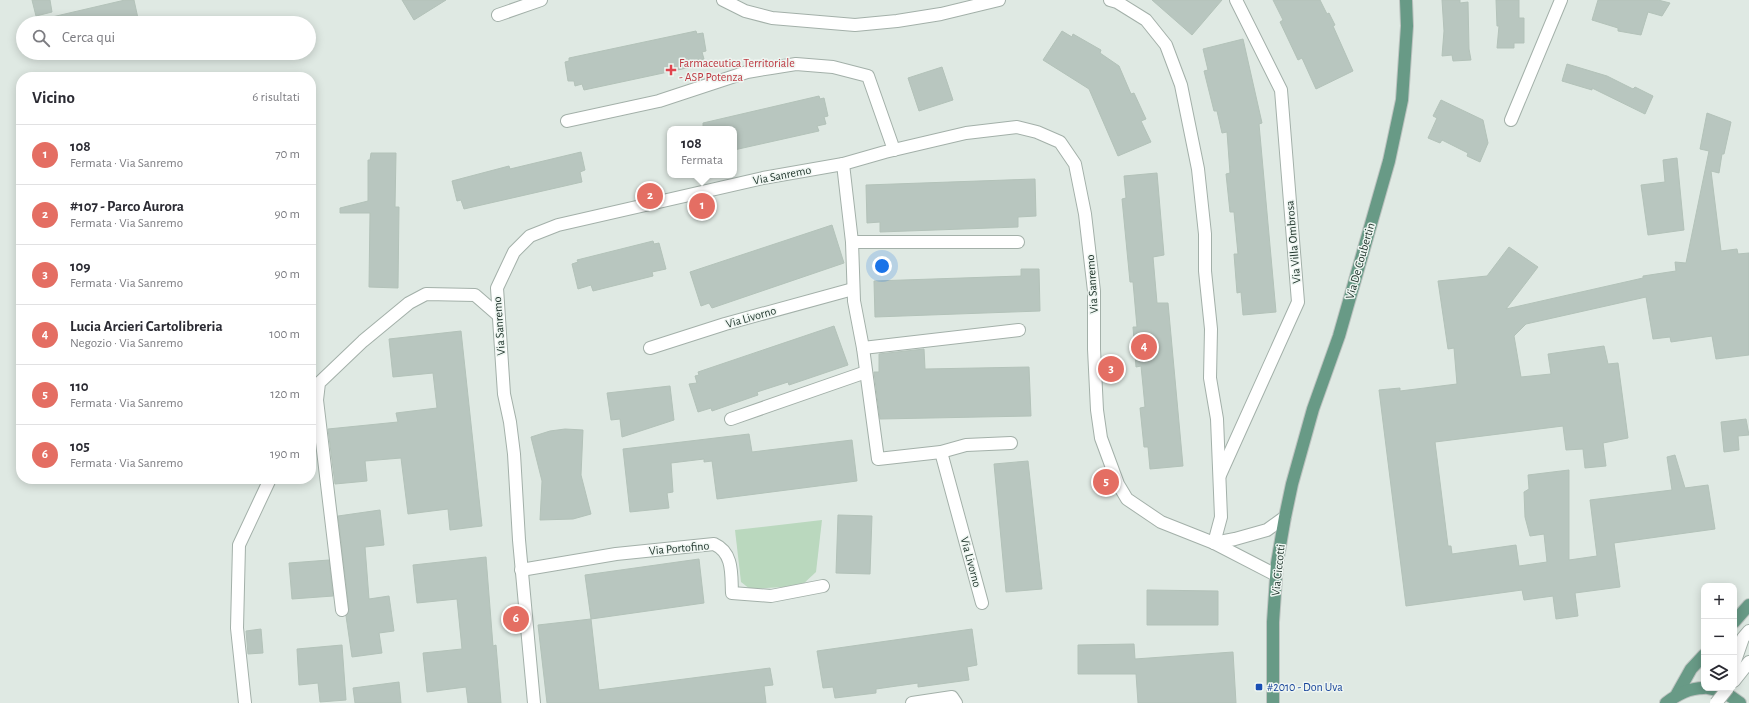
<!DOCTYPE html>
<html lang="it">
<head>
<meta charset="utf-8">
<style>
  :root { --surface:#fff; --page:#f2f2f3; --text:#2b2b33; --muted:#7c7c81; --line:#e1e1e2; --accent:#e46e63 }
  body { margin:0; font-family:"Alegreya Sans",sans-serif; background:var(--page); color:var(--text) }
  .controls { position:absolute; right:12px; bottom:12px; display:grid; overflow:hidden; border-radius:8px; box-shadow:0 2px 10px #0003 }
  .controls button { width:36px; height:36px; display:grid; place-items:center; padding:0; border:0; border-bottom:1px solid var(--line); background:var(--surface); color:var(--text); font:20px sans-serif }
  .you { position:absolute; left:882px; top:266px; width:14px; height:14px; margin:-10px; border:3px solid #fff; border-radius:50%; background:#1a73e8; box-shadow:0 0 0 6px #1a73e833 }
  .badge { display:grid; place-items:center; width:26px; height:26px; border-radius:50%; background:var(--accent); color:#fff; font-size:13px; font-weight:700 }
  .pin { position:absolute; translate:-50% -50%; border:2px solid #fff; box-shadow:0 1px 4px #0006 }
  .popup { position:absolute; left:667px; top:126px; width:70px; height:52px; box-sizing:border-box; display:grid; place-content:center; border-radius:8px; background:var(--surface); filter:drop-shadow(0 1px 3px #0005); font-size:13px; white-space:nowrap; color:var(--muted) }
  .popup b { font-size:15px; color:var(--text) }
  .popup::after { content:''; position:absolute; left:50%; top:100%; margin-left:-8px; border:8px solid transparent; border-top-color:var(--surface) }
  .list { margin:0; padding:0; list-style:none }
  h2 { display:flex; justify-content:space-between; align-items:center; height:52px; margin:0; padding:0 16px; font-size:17px }
  h2 small { font-size:13px; font-weight:400; color:var(--muted) }
  .list li { display:grid; grid-template-columns:26px 1fr auto; gap:12px; align-items:center; box-sizing:border-box; height:60px; padding:0 16px; border-top:1px solid var(--line) }
  .list b { display:block; font-size:15px; white-space:nowrap }
  .list p { margin:0; font-size:13px; white-space:nowrap; color:var(--muted) }
  .list em { font-size:13px; font-style:normal; color:var(--muted) }
  .icon { flex:none; width:22px; height:22px; fill:none; stroke:currentColor; stroke-width:2; stroke-linecap:round; stroke-linejoin:round }
  .map { position:relative; flex:none; width:1749px; height:703px; overflow:hidden }
  .search { position:absolute; background:var(--surface); box-shadow:0 2px 10px #0003; left:16px; top:16px; width:300px; height:44px; display:flex; align-items:center; gap:10px; box-sizing:border-box; padding:0 14px; border-radius:22px; color:var(--muted); font-size:15px }
  .panel { position:absolute; background:var(--surface); box-shadow:0 2px 10px #0003; left:16px; top:72px; width:300px; height:412px; border-radius:16px }
  .map>svg:first-child { display:block }
  .green { fill:#bad8be }
  .building { fill:#b8c6bf; stroke:#b3c2b9 }
  .lines { fill:none; stroke-linecap:round; stroke-linejoin:round }
  .minor-casing { stroke:#a3b0a9; stroke-width:14 }
  .major-casing { stroke:#bdc3c0; stroke-width:14 }
  .minor { stroke:#fff; stroke-width:12 }
  .major { stroke:#689a86; stroke-width:12 }
  .minor-bridge-casing { stroke:#a3b0a9; stroke-width:14; stroke-linecap:butt }
  .minor-bridge { stroke:#fff; stroke-width:12 }
  .health-dot { fill:#e0444e; stroke:#eff6f2; stroke-width:1.5 }
  .transit-dot { fill:#1a4fb4; stroke:#eff6f2; stroke-width:1.5 }
  .labels { text-anchor:middle; stroke-width:3; stroke-linejoin:round; paint-order:stroke }
  .health-label { font-size:12px; fill:#be3a42; stroke:#eff6f2; text-anchor:start }
  .street-label { font-size:12px; fill:#22372e; stroke:#eff6f2 }
  .transit-label { font-size:12px; fill:#164399; stroke:#eff6f2; text-anchor:start }
</style>
</head>
<body>
<div class="map">
<svg width="1749" height="703" viewBox="0 0 1749 703">
  <rect width="100%" height="100%" fill="#dfe9e3"/>
  <path class="green" d="M822,520L816,572L801,586L750,589L741,582L735,530Z"/>
  <g class="building">
    <path d="M32,0H50L52,12L36,16Z"/>
    <path d="M125,0H134L139,23H53L52,17Z"/>
    <path d="M402,0H446L414,20Z"/>
    <path d="M1152,0H1222L1192,35Z"/>
    <path d="M1273,0H1320L1327,14L1329,13L1335,25L1333,26L1353,71L1316,89L1302,58L1298,60L1280,22L1283,20Z"/>
    <path d="M1442,0H1460V3L1468,2L1469,49L1471,60L1453,61L1452,55L1442,56L1444,31Z"/>
    <path d="M1496,0H1519V18H1524V43H1514V48H1497L1499,26H1497Z"/>
    <path d="M1598,0H1658L1670,3L1662,16L1648,12L1641,35L1618,31V28L1592,20Z"/>
    <path d="M696,31L697,34L703,33L706,51L702,52L704,59L694,61L696,66L584,90L582,84L575,86L574,81H568L565,62L569,61V58Z"/>
    <path d="M1062,31L1072,37L1073,34L1101,50L1100,53L1119,66L1131,94L1134,93L1146,119L1141,121L1151,142L1118,156L1089,89L1043,60Z"/>
    <path d="M1243,39L1262,123L1259,124L1276,312L1243,315L1241,292L1237,293L1234,254H1238L1234,212H1230L1226,174L1230,173L1227,132L1222,133L1217,111H1214L1204,71L1208,70L1203,49Z"/>
    <path d="M1567,64L1607,76L1633,89L1635,87L1653,96L1645,114L1592,88V90L1562,81Z"/>
    <path d="M942,67L953,100L919,111L908,78Z"/>
    <path d="M819,96L820,99L824,98L828,116L824,117L826,124L817,126L819,131L734,150V129H703V123Z"/>
    <path d="M1441,100L1483,120L1488,143L1480,162L1467,156L1468,153L1442,140L1440,143L1428,138L1437,118L1433,116Z"/>
    <path d="M1707,113L1731,122L1724,154H1722L1719,173L1711,171L1721,251L1737,249L1738,254L1749,253V355L1716,359L1712,336L1671,342L1670,337L1653,339L1646,297L1526,324L1514,336L1521,377L1551,374L1548,354L1604,346L1608,364L1618,363L1628,438L1603,443L1606,466L1585,468L1583,449L1566,450L1563,426L1435,442L1448,546H1451L1452,554L1516,545L1519,566L1547,562L1544,534L1530,536L1525,517L1524,492L1529,489L1528,475L1569,470V560L1597,556L1590,500L1672,490L1667,457L1675,455L1685,488L1708,485L1715,529L1614,543L1620,587L1575,593L1578,616L1556,619L1553,596L1524,600L1522,590L1406,606L1379,390L1400,388V391L1457,384L1454,348L1448,349L1438,281L1487,276L1509,247L1538,267L1506,309L1643,278V276L1676,271L1675,262L1686,263L1709,151L1700,149Z"/>
    <path d="M581,152L585,170L580,172L582,182L464,209L461,200L457,201L452,181L509,166L510,169Z"/>
    <path d="M371,153H396L395,207H399L398,288L369,287L370,213H340V208L368,201V160H370Z"/>
    <path d="M1677,158L1684,230L1648,235L1641,185L1665,182L1663,160Z"/>
    <path d="M1157,173L1164,255L1153,257L1157,303H1168L1183,466L1150,469L1148,447H1144L1140,408L1145,407L1143,386L1141,366L1136,367L1133,327H1137L1133,282H1130L1122,199L1126,198L1124,176Z"/>
    <path d="M1035,179L1036,216L1018,217V227L880,232V222L867,223L866,185Z"/>
    <path d="M832,225L844,263L712,308L709,303L701,306L690,272Z"/>
    <path d="M653,241L654,244L659,243L666,269L652,272L653,276L593,291L591,285L578,289L572,264L578,262L577,260Z"/>
    <path d="M1021,269H1039L1040,311L875,317L874,281L1021,276Z"/>
    <path d="M834,326L848,365L789,385L788,382L757,392L758,395L712,411L711,408L698,412L689,384L697,383L695,376L699,375L698,372Z"/>
    <path d="M461,331L482,526L450,530L448,509L408,514L401,458L365,461L367,481L335,484L328,429L398,422L396,413L437,408L433,373L393,377L389,339Z"/>
    <path d="M924,349L925,369L1029,367L1031,416L880,419L874,372H879V354Z"/>
    <path d="M670,386L674,420L622,437L620,419L611,420L607,393Z"/>
    <path d="M1746,419L1749,435L1738,436L1739,450L1724,452L1721,422Z"/>
    <path d="M565,429L583,430L581,475L591,514L573,519L540,520L542,481L531,437L550,431Z"/>
    <path d="M749,434L752,452L852,440L857,481L717,499L712,461L704,462V459L671,463L673,492L667,493L669,508L630,512L623,449Z"/>
    <path d="M1028,461L1042,589L1006,592L994,464Z"/>
    <path d="M380,510L384,545L365,547L369,599L389,596L394,631L379,633L382,653L352,657L346,616L349,609L338,516Z"/>
    <path d="M838,515L872,516L870,574L836,573Z"/>
    <path d="M486,557L493,646L496,645L501,703H468L466,687L427,692L423,653L462,649L457,599L417,603L413,565Z"/>
    <path d="M699,559L704,603L591,619L585,575Z"/>
    <path d="M329,560L333,596L292,599L289,563Z"/>
    <path d="M1147,590L1218,591V625H1147Z"/>
    <path d="M591,619L599,690L770,668L773,685L764,686L766,703H547L538,625Z"/>
    <path d="M261,629L263,653L248,654L246,631Z"/>
    <path d="M972,629L977,665L967,667L969,680L918,687V683L876,689V693L835,698L833,687L823,688L817,651Z"/>
    <path d="M1134,644L1135,659L1233,652L1236,703H1138L1136,674H1078V645Z"/>
    <path d="M342,645L346,700L320,702L318,683L299,685L297,649Z"/>
    <path d="M399,682L401,703H355L353,688Z"/>
  </g>
  <g class="lines">
    <defs>
      <g id="minor">
        <path d="M723,0L745,11L772,18L855,25L897,21L941,14L999,0"/>
        <path d="M1110,0L1117,2L1146,20L1166,45L1181,85L1198,169L1205,234V271L1211,329L1210,378L1217,419L1221,517L1214,543"/>
        <path d="M498,15L541,0"/>
        <path d="M1511,120L1561,0"/>
        <path d="M567,121L659,101L747,72L771,68L796,64L833,67L868,76L894,150"/>
        <path d="M843,164L852,242L854,301L863,348L878,459L941,452L966,445L1011,443"/>
        <path d="M852,242H1018"/>
        <path d="M650,348L725,324L853,289"/>
        <path d="M863,348L1019,330"/>
        <path d="M731,419L866,372"/>
        <path d="M941,452L982,603"/>
        <path d="M1220,475L1298,302L1281,90L1236,0"/>
        <path d="M1214,543L1235,539L1267,530L1285,517"/>
        <path d="M521,570L616,554L714,544C734,553 731,575 732,593L771,596L823,586"/>
        <path d="M342,610L317,400L319,383L363,341L409,303L426,294L475,295L498,315"/>
        <path d="M1734,664L1743,638L1749,631"/>
        <path d="M1734,681L1749,662"/>
        <path d="M245,703L237,628L239,545L270,479"/>
        <path d="M534,703L519,540L514,454L510,422L504,394L497,288L514,252L530,236L558,225L763,178L843,164L885,152L966,133L1017,127L1037,132L1060,142L1075,164L1085,214L1094,291V349L1097,410L1101,438L1118,484L1127,499L1161,522L1214,543L1276,575"/>
        <path d="M912,703L952,697L956,703"/>
      </g>
      <g id="major">
        <path d="M1734,622L1749,605"/>
        <path d="M1708,688C1720,690 1730,695 1740,703"/>
        <path d="M1677,694L1691,669L1704,655"/>
        <path d="M1273,703V622L1277,563L1285,517L1292,484L1313,409L1339,336L1389,161L1402,100L1407,26L1406,0"/>
        <path d="M1666,703C1678,694 1689,688 1704,688"/>
      </g>
    </defs>
    <use href="#minor" class="minor-casing"/>
    <use href="#major" class="major-casing"/>
    <use href="#minor" class="minor"/>
    <use href="#major" class="major"/>
    <defs>
      <path id="minor-bridge" d="M1716,703L1728,688"/>
    </defs>
    <use href="#minor-bridge" class="minor-bridge-casing"/>
    <use href="#minor-bridge" class="minor-bridge"/>
  </g>
  <path class="health-dot" d="M669 64h4v4h4v4h-4v4h-4v-4h-4v-4h4z"/>
  <rect class="transit-dot" x="1255" y="683" width="8" height="8" rx="2"/>
  <g class="labels">
    <g class="health-label">
      <text x="679" y="67">Farmaceutica Territoriale<tspan x="679" dy="14">- ASP Potenza</tspan></text>
    </g>
    <g class="street-label">
      <text transform="translate(782 175) rotate(-11)" y="4">Via Sanremo</text>
      <text transform="translate(1293 242) rotate(-95)" y="4">Via Villa Ombrosa</text>
      <text transform="translate(1360 261) rotate(-74)" y="4">Via De Coubertin</text>
      <text transform="translate(1092 284) rotate(-94)" y="4">Via Sanremo</text>
      <text transform="translate(751 317) rotate(-16)" y="4">Via Livorno</text>
      <text transform="translate(499 326) rotate(-94)" y="4">Via Sanremo</text>
      <text transform="translate(679 548) rotate(-5)" y="4">Via Portofino</text>
      <text transform="translate(971 562) rotate(75)" y="4">Via Livorno</text>
      <text transform="translate(1278 570) rotate(-84)" y="4">Via Ciccotti</text>
    </g>
    <g class="transit-label">
      <text x="1267" y="691">#2010 - Don Uva</text>
    </g>
  </g>
</svg>
<div class="controls">
<button>+</button>
<button>−</button>
<button><svg class="icon" aria-label="layers" viewBox="0 0 24 24"><path d="M12 4l9 5-9 5-9-5zM3 14l9 5 9-5"/></svg></button>
</div>
<div class="you"></div>
<div class="pin badge" style="left:702px;top:206px">1</div>
<div class="popup"><b>108</b>Fermata</div>
<div class="pin badge" style="left:650px;top:196px">2</div>
<div class="pin badge" style="left:1111px;top:369px">3</div>
<div class="pin badge" style="left:1144px;top:347px">4</div>
<div class="pin badge" style="left:1106px;top:482px">5</div>
<div class="pin badge" style="left:516px;top:619px">6</div>
<div class="search"><svg class="icon" aria-label="search" viewBox="0 0 24 24"><circle cx="10" cy="10" r="6"/><path d="M15 15l6 6"/></svg>Cerca qui</div>
<section class="panel">
<h2>Vicino<small>6 risultati</small></h2>
<ul class="list">
<li><span class="badge">1</span><div><b>108</b><p>Fermata · Via Sanremo</p></div><em>70 m</em></li>
<li><span class="badge">2</span><div><b>#107 - Parco Aurora</b><p>Fermata · Via Sanremo</p></div><em>90 m</em></li>
<li><span class="badge">3</span><div><b>109</b><p>Fermata · Via Sanremo</p></div><em>90 m</em></li>
<li><span class="badge">4</span><div><b>Lucia Arcieri Cartolibreria</b><p>Negozio · Via Sanremo</p></div><em>100 m</em></li>
<li><span class="badge">5</span><div><b>110</b><p>Fermata · Via Sanremo</p></div><em>120 m</em></li>
<li><span class="badge">6</span><div><b>105</b><p>Fermata · Via Sanremo</p></div><em>190 m</em></li>
</ul>
</section>
</div>
</body>
</html>
